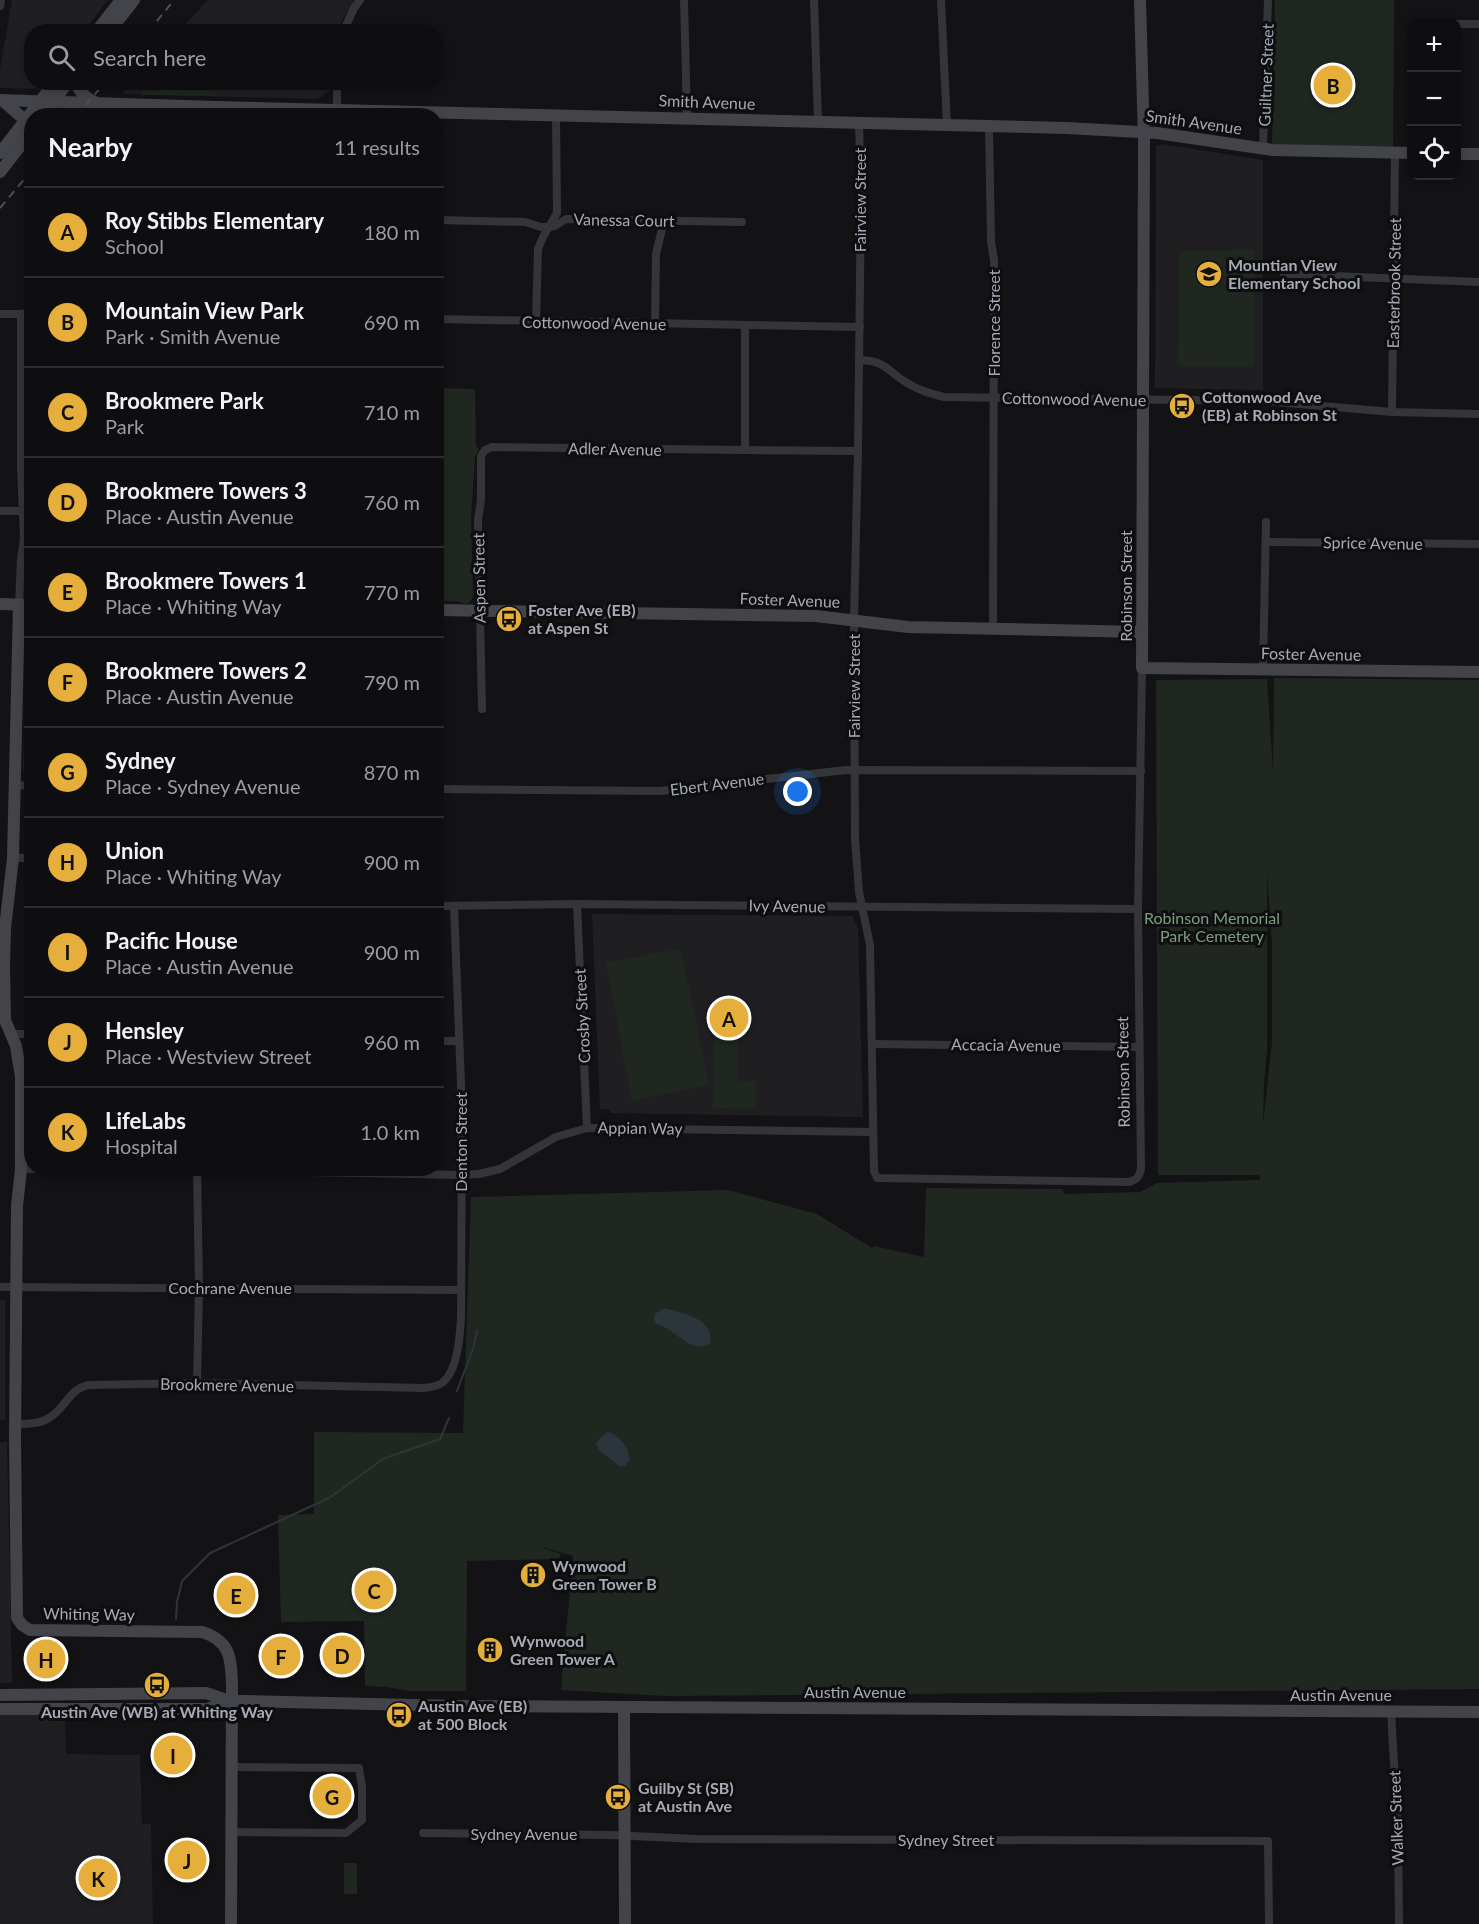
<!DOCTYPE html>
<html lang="en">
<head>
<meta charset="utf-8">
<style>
  :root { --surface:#0e0e10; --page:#1c1c1e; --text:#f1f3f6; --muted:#9b9c9f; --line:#2e2e30; --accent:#e6ae3a }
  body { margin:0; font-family:Lato,sans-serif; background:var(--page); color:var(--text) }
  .controls { position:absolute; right:18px; top:18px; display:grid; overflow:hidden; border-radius:12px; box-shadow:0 3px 9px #0003 }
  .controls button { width:54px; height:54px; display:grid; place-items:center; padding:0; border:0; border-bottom:2px solid var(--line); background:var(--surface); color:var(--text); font:30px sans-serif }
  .you { position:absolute; left:798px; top:792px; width:21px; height:21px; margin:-15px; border:4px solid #fff; border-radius:50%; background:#1a73e8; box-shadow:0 0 0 9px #1a73e833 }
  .badge { display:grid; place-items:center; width:39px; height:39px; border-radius:50%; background:var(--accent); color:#111; font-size:20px; font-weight:700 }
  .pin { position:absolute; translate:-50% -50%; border:3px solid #fff; box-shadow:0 2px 6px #0006 }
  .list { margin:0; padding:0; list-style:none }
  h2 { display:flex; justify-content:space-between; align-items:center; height:78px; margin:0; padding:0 24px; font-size:26px }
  h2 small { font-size:20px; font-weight:400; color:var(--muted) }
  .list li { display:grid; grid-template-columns:39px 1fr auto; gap:18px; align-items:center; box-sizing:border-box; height:90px; padding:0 24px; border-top:2px solid var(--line) }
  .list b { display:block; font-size:22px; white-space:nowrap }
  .list p { margin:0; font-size:20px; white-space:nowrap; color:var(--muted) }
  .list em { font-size:20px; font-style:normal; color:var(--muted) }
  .icon { flex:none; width:33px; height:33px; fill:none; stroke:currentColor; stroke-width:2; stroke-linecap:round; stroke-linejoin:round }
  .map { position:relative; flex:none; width:1479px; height:1924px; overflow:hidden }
  .search { position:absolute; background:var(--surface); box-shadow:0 3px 9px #0003; left:24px; top:24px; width:420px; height:66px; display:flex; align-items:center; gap:15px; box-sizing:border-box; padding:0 21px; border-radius:24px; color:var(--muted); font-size:22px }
  .panel { position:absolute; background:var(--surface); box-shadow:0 3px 9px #0003; left:24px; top:108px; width:420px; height:1068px; border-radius:24px }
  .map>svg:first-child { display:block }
  .built { fill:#1f1f22 }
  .green { fill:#202720; fill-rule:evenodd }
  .water { fill:#2d353c }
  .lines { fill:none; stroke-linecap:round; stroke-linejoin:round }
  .stream { stroke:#2d353c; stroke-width:2 }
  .street { stroke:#343539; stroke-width:8 }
  .secondary { stroke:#434449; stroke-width:12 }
  .rail { stroke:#4d4f54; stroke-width:2; stroke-dasharray:8 6; stroke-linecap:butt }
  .labels { text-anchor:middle; stroke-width:6; stroke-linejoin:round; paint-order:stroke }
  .street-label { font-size:16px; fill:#a6aab4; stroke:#0e0e10 }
  .poi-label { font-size:16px; font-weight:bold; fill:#a6aab4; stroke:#0e0e10; text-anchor:start }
  .park-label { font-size:16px; fill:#7e9e80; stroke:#0e0e10 }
</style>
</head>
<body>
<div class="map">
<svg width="1479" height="1924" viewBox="0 0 1479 1924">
  <rect width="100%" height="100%" fill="#131315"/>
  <g class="built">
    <path d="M12,0H108L84,31L32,32V82L45,83L40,89L0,88V70Z"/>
    <path d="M208,0H354L336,31H179Z"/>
    <path d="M124,82H330L331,90L318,99L124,94Z"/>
    <path d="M1162,144L1263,160V390L1155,388L1156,146Z"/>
    <path d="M592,914L852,916L858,927L863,1117L611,1113L610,1109H600Z"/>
    <rect x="0" y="1300" width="5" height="120"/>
    <path d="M0,1442H7L12,1683H0Z"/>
    <path d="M0,1715H65L66,1754L140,1755L142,1824H151L153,1924H0Z"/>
  </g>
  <g class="green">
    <path d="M1275,0H1394L1393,147L1272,144Z"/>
    <path d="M160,89L216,91L215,96L142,95L143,91H159Z"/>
    <path d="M1254,250V367L1181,366L1178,363L1179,254L1182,251Z"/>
    <path d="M437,388L475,389L476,446L479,449L475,457L471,517L473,596L470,602L465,604L458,601H437Z"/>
    <path d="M1274,678L1479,680V1689L665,1696L561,1690L573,1556L535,1545L561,1554L559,1559L467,1561L466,1691H410L387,1687L365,1686L364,1621L281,1622L278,1515L314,1514V1432L463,1433L471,1197L728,1190L817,1214L872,1248L874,1246L924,1257L926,1188L1062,1189L1065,1194L1140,1192L1157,1183L1260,1180L1259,1175H1158L1156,680L1267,679L1273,772ZM1267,873L1272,942V1042L1263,1125L1264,1083L1267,1051Z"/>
    <path d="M25,699H31V776L23,770Z"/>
    <path d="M678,949L682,954L709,1085L632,1101L606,963Z"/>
    <path d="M714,1035H738L737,1081H756V1109L713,1108Z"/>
    <path d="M357,1863V1894H344V1863Z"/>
  </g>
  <g class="water">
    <path d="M664,1308C681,1313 714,1317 710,1343C691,1356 674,1327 656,1324L654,1319L655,1314Z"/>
    <path d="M608,1432C621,1436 627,1446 630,1459L625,1466H618C610,1455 601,1456 596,1444L600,1438Z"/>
  </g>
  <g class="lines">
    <g class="stream">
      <path d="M457,1391L473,1349L477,1331"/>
      <path d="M176,1619L177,1602L182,1581L210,1553L329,1498L383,1459L440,1439L449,1418"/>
    </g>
    <g class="street">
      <path d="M684,0L687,117"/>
      <path d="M814,0L818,121"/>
      <path d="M941,0L947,125"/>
      <path d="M0,6L1,0"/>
      <path d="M1456,24H1479"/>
      <path d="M343,32L354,8L360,0"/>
      <path d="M337,82V109"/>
      <path d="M859,122L861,194L858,451L854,620L855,839L859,892L870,945L874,1171L877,1178L1129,1182C1137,1180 1140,1176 1141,1168L1138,909L1142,668"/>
      <path d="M989,127L991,241L994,260L993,629"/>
      <path d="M1263,149L1268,0"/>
      <path d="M436,220L525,222L541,227H549L555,226L566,219L742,222"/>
      <path d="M1284,274L1479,282"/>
      <path d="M0,314H21L32,312"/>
      <path d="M436,319L860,327"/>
      <path d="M536,321L538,249L543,237L557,213L556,115"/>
      <path d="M655,324L656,254L664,221"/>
      <path d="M860,360C888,361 887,372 909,384C920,391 932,394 944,397L1265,401L1392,412L1479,414"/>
      <path d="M1392,412L1395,153"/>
      <path d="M745,450L858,451"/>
      <path d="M0,511H23"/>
      <path d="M1266,542L1479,544"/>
      <path d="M19,605L21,559L24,538L21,468V314"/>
      <path d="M1263,670L1266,522"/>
      <path d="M482,709L478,520L481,500V456L485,450L492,447L745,450V326"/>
      <path d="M14,785L32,786"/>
      <path d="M436,789L660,791L846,770L1141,771"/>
      <path d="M13,858H32"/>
      <path d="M577,904L587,1128"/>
      <path d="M436,906L577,904L1138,909"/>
      <path d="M10,1034H32"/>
      <path d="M436,1041H459"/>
      <path d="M872,1044L1139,1047"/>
      <path d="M197,1168L199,1288L197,1383"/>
      <path d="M21,1169L197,1170L462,1175L479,1174L500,1169L556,1137L587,1128L873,1132"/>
      <path d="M0,1287L461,1290"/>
      <path d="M16,1424C27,1424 39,1424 49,1418C65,1409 70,1387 90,1385L197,1383L423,1388C429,1387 437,1387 442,1383C458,1371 460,1335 461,1317L462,1109L454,906"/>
      <path d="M1391,1712L1398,1830L1399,1924"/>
      <path d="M231,1767L359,1768L362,1787V1820L346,1833L231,1832"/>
      <path d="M423,1833L611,1835L696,1839L1268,1841L1269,1924"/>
    </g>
    <g class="secondary">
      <path d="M1140,0L1144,141L1142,668L1479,672"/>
      <path d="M96,32L121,0"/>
      <path d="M109,32L134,0"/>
      <path d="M76,82C79,93 87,99 97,103"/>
      <path d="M0,100L216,107L1067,128L1157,133L1273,150L1412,153"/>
      <path d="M2,100L25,120"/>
      <path d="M43,116L68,82"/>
      <path d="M0,153L55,82"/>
      <path d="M1456,154H1479"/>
      <path d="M0,172L32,131"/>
      <path d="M0,604L32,605"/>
      <path d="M19,605L13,858L5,928L4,966L5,1020L16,1046L21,1077V1169L17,1206L15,1437L17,1618L22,1625L30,1630L202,1632C231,1641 231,1659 232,1685L231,1924"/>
      <path d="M436,610L816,616L908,627L1142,632"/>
      <path d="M0,1695L206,1693L230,1701"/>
      <path d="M624,1707L625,1924"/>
      <path d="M0,1709H207L232,1701H245L458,1706L1479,1712"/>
    </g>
    <g class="rail">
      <path d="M148,32L174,0"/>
      <path d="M77,116L105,82"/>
      <path d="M0,208L32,170"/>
    </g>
  </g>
  <defs>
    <symbol id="school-disc" viewBox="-11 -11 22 22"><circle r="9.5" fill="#e6ae3a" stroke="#0e0e10"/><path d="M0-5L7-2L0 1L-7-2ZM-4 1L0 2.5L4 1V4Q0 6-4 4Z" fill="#111"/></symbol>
    <symbol id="bus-disc" viewBox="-11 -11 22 22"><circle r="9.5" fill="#e6ae3a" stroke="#0e0e10"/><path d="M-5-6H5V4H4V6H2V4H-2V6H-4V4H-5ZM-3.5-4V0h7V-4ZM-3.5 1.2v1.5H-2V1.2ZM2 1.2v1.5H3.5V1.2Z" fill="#111"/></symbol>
    <symbol id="building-disc" viewBox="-11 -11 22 22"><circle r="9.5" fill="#e6ae3a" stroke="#0e0e10"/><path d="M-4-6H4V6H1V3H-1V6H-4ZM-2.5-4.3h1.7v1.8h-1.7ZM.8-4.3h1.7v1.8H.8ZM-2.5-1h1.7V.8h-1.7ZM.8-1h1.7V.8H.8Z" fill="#111"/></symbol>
  </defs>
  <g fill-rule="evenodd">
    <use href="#school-disc" x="1194" y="259" width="30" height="30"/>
    <use href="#bus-disc" x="1167" y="391" width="30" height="30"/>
    <use href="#bus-disc" x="494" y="604" width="30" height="30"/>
    <use href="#building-disc" x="518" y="1560" width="30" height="30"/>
    <use href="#building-disc" x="475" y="1635" width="30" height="30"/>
    <use href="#bus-disc" x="142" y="1670" width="30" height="30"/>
    <use href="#bus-disc" x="384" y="1700" width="30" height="30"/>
    <use href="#bus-disc" x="603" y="1782" width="30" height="30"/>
  </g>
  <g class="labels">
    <g class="street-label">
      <text transform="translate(1266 75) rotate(-88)" y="6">Guiltner Street</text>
      <text transform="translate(707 102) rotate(2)" y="6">Smith Avenue</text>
      <text transform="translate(1194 122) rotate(8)" y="6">Smith Avenue</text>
      <text transform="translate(860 200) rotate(-90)" y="6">Fairview Street</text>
      <text transform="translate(624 220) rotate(1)" y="6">Vanessa Court</text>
      <text transform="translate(1394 283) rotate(-89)" y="6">Easterbrook Street</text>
      <text transform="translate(594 323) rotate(1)" y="6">Cottonwood Avenue</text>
      <text transform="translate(994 323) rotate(-90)" y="6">Florence Street</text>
      <text transform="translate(1074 399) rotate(1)" y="6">Cottonwood Avenue</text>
      <text transform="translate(615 449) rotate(1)" y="6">Adler Avenue</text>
      <text transform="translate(1373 543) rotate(1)" y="6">Sprice Avenue</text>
      <text transform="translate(479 578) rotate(-91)" y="6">Aspen Street</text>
      <text transform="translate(1126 586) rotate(-90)" y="6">Robinson Street</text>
      <text transform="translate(790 600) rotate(2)" y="6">Foster Avenue</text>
      <text transform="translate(1311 654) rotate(1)" y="6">Foster Avenue</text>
      <text transform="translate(854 686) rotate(-90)" y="6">Fairview Street</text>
      <text transform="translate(717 784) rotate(-7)" y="6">Ebert Avenue</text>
      <text transform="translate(787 906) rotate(1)" y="6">Ivy Avenue</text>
      <text transform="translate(582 1016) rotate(-93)" y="6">Crosby Street</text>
      <text transform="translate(1006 1045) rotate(1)" y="6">Accacia Avenue</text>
      <text transform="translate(1123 1072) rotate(-91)" y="6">Robinson Street</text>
      <text transform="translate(640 1128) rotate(1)" y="6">Appian Way</text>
      <text transform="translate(461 1142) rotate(-90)" y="6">Denton Street</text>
      <text x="230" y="1294">Cochrane Avenue</text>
      <text transform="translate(227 1385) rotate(1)" y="6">Brookmere Avenue</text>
      <text transform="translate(89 1614) rotate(1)" y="6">Whiting Way</text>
      <text x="855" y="1698">Austin Avenue</text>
      <text x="1341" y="1701">Austin Avenue</text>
      <text transform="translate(1396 1818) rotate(-92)" y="6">Walker Street</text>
      <text x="524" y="1840">Sydney Avenue</text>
      <text x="946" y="1846">Sydney Street</text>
    </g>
    <g class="poi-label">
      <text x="1228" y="271">Mountian View<tspan x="1228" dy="18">Elementary School</tspan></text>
      <text x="1202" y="403">Cottonwood Ave<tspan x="1202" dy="18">(EB) at Robinson St</tspan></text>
      <text x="528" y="616">Foster Ave (EB)<tspan x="528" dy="18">at Aspen St</tspan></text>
      <text x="552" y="1572">Wynwood<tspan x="552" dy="18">Green Tower B</tspan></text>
      <text x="510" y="1647">Wynwood<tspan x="510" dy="18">Green Tower A</tspan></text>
      <text x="418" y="1712">Austin Ave (EB)<tspan x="418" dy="18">at 500 Block</tspan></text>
      <text x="157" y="1718" text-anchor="middle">Austin Ave (WB) at Whiting Way</text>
      <text x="638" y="1794">Guilby St (SB)<tspan x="638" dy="18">at Austin Ave</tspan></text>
    </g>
    <g class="park-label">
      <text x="1212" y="924">Robinson Memorial<tspan x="1212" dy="18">Park Cemetery</tspan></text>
    </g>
  </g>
</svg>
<div class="controls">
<button>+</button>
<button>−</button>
<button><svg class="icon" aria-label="locate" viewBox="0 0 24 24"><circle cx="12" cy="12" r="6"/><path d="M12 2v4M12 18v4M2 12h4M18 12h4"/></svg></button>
</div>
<div class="you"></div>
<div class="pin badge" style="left:729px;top:1018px">A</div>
<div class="pin badge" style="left:1333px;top:85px">B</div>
<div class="pin badge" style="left:374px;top:1590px">C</div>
<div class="pin badge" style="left:342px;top:1655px">D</div>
<div class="pin badge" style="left:236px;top:1595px">E</div>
<div class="pin badge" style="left:281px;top:1656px">F</div>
<div class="pin badge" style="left:332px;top:1796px">G</div>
<div class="pin badge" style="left:46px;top:1659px">H</div>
<div class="pin badge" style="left:173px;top:1755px">I</div>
<div class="pin badge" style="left:187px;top:1860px">J</div>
<div class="pin badge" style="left:98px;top:1878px">K</div>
<div class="search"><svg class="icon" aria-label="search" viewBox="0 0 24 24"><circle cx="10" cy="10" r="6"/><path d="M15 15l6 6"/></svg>Search here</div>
<section class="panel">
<h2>Nearby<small>11 results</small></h2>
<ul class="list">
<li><span class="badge">A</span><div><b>Roy Stibbs Elementary</b><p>School</p></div><em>180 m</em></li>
<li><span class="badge">B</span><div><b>Mountain View Park</b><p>Park · Smith Avenue</p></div><em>690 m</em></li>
<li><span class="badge">C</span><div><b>Brookmere Park</b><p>Park</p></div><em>710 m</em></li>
<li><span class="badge">D</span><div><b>Brookmere Towers 3</b><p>Place · Austin Avenue</p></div><em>760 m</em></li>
<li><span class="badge">E</span><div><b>Brookmere Towers 1</b><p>Place · Whiting Way</p></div><em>770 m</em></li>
<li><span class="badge">F</span><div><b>Brookmere Towers 2</b><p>Place · Austin Avenue</p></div><em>790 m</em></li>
<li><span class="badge">G</span><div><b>Sydney</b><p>Place · Sydney Avenue</p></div><em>870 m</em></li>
<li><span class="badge">H</span><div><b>Union</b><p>Place · Whiting Way</p></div><em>900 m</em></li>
<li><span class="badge">I</span><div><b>Pacific House</b><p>Place · Austin Avenue</p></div><em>900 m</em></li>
<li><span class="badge">J</span><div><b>Hensley</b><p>Place · Westview Street</p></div><em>960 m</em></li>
<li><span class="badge">K</span><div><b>LifeLabs</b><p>Hospital</p></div><em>1.0 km</em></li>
</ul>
</section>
</div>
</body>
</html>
